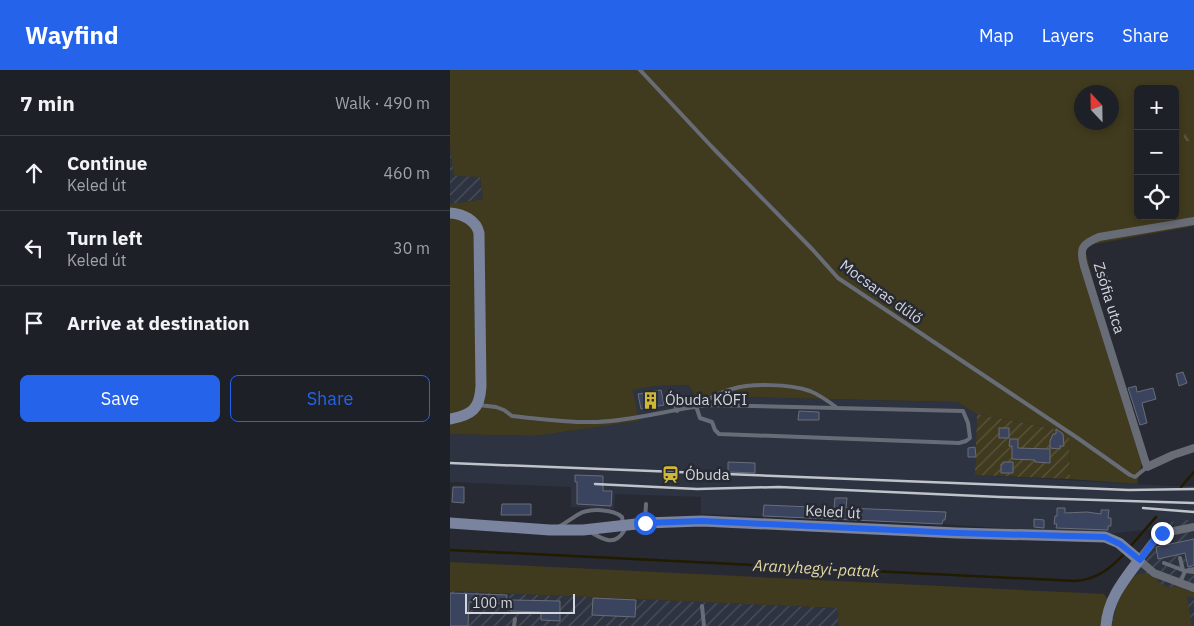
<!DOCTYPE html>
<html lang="en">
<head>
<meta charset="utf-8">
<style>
  :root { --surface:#1d2026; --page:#2a2d32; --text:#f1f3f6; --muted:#a0a3a7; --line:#3b3e43; --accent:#2563eb }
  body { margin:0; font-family:"IBM Plex Sans",sans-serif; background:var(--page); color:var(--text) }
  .controls { position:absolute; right:15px; top:15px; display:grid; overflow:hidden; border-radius:8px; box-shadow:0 2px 8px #0003 }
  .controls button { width:45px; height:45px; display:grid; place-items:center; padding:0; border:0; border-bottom:1px solid var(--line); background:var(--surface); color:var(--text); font:25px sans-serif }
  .compass { position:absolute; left:624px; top:15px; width:45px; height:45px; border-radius:50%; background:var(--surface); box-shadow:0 2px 8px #0003; rotate:338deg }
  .scale { position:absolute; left:15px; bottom:12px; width:110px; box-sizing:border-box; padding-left:5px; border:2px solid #d3d6db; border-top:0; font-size:14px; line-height:18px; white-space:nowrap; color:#d3d6db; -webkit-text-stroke:4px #272a33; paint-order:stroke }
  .stop { position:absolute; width:15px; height:15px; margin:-11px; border:4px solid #2563eb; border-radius:50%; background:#fff }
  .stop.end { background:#2563eb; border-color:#fff; box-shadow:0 1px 5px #0008 }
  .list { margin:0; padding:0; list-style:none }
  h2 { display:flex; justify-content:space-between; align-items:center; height:65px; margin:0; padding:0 20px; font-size:21px }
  h2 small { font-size:16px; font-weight:400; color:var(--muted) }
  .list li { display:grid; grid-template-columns:32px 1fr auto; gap:15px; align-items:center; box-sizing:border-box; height:75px; padding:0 20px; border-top:1px solid var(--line) }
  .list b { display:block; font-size:19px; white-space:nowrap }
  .list p { margin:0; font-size:16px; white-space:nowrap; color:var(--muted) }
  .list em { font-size:16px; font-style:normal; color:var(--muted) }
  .actions { display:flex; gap:10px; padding:15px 20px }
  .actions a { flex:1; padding:11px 0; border:1px solid var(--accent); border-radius:8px; text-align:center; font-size:18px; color:var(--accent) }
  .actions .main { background:var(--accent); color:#fff }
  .icon { flex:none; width:28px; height:28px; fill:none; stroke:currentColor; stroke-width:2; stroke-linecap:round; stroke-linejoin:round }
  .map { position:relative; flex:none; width:744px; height:556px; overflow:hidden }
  header { display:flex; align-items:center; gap:30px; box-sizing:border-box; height:70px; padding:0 25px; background:var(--accent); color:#fff }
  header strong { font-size:24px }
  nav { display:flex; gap:28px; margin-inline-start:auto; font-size:18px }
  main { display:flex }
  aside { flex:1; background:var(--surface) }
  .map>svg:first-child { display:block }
  .built { fill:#2d3341 }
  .industrial { fill:url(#industrial-furrows) }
  .grass { fill:#403a1e; fill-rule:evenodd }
  .forest { fill:url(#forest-firs) }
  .garden { fill:url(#garden-furrows) }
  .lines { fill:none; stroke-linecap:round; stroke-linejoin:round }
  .stream { stroke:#211b00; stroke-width:2.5 }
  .building { fill:#3b445e; stroke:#696d77 }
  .lane { stroke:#686c76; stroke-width:4 }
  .street { stroke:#686c76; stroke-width:8 }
  .secondary { stroke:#7a849e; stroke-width:11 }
  .rail { stroke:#c0c3c9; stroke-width:2.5 }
  .route { stroke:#2563eb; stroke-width:6 }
  .labels { text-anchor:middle; stroke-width:5; stroke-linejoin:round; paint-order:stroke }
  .street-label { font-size:15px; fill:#d3d6db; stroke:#272a33 }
  .poi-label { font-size:15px; fill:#d3d6db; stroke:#272a33; text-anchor:start }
  .water-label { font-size:16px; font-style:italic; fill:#e3d89f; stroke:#272a33 }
</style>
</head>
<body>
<header>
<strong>Wayfind</strong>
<nav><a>Map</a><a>Layers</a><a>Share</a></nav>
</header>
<main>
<aside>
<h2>7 min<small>Walk · 490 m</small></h2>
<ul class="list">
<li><svg class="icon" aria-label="ahead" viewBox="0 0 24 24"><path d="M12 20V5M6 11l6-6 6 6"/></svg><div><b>Continue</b><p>Keled út</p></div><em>460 m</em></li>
<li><svg class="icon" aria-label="left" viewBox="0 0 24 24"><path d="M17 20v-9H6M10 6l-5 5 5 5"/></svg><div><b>Turn left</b><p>Keled út</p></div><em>30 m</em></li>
<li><svg class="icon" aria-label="arrive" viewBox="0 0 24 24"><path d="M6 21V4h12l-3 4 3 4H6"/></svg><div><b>Arrive at destination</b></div></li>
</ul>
<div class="actions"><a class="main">Save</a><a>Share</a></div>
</aside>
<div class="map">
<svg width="744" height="556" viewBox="0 0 744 556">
  <defs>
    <pattern id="industrial-furrows" width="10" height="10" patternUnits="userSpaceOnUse" patternTransform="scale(1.25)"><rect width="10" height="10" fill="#2d3341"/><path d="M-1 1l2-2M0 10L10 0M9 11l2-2" fill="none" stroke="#4b505c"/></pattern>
    <pattern id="forest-firs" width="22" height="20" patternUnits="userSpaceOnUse" patternTransform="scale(1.25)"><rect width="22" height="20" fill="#403a1e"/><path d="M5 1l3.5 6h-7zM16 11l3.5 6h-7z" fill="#5b563e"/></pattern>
    <pattern id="garden-furrows" width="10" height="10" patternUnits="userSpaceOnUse" patternTransform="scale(1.25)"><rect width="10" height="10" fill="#403a1e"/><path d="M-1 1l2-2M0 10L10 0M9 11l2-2" fill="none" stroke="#5b563e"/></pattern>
  </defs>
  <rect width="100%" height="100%" fill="#272a33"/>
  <path class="built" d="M239,315L245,326L507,332L527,344L525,405L719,416H744V449L713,453L709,458L658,464L606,462L492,454L251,444V427L165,424L164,439L121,437V417L0,412V364L85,366L188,351L183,319L205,316Z"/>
  <g class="industrial">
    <path d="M0,78L30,107L33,129L0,134Z"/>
    <path d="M744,449V556H651L659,531L712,453Z"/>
    <path d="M0,521L387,538L389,556H0Z"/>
  </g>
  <g class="grass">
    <path d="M0,0H744V156L634,176L672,318L693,388L687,414L620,409L619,367L605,359L527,344L507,332L245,326L239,315L205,316L183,320L189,351L85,366L0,364V134L33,129L30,107L4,106L0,78ZM688,19H725V146H688ZM632,22H662V52H632Z"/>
    <path d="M0,492L654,524L659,531L651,556H389L387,538L0,521Z"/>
    <path d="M691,503L697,504L707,508L708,512L718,517L727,516L744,523V528L737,526L742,556H662C666,538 670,510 691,503Z"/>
  </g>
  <path class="forest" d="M741,52H744V76L739,75L732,64L733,61Z"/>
  <path class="garden" d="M527,344L605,359L619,367L620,409L525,405Z"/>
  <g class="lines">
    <g class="stream">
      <path d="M731,417L744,402"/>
      <path d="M679,478L706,447"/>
      <path d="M0,480L626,511C648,509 661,498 676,482"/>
    </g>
  </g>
  <g class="building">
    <path d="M654,197L662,222L653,225L645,200Z"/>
    <path d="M733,302L737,313L729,316L726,304Z"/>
    <path d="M686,316L687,322L703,318L706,329L692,333L697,353L690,355L678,318Z"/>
    <path d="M211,320L214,335L191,339L188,324Z"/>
    <path d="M349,341L369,342V350H348Z"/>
    <rect x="549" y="358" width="10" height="10"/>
    <path d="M606,359L613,364L614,376H610V379L600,378V371L603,364H606Z"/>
    <path d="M560,369H568V378L600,379V393L585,392V390L562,389V376H559Z"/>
    <path d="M525,377L526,387H518V378Z"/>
    <path d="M278,392L305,393V403L278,402Z"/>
    <path d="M553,392H563V403H551V394H553Z"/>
    <path d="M125,405L153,406V421H162L161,436L127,434V412H125Z"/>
    <path d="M3,417H14V433L2,432Z"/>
    <path d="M385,428H397L396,438L496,442L495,450H493L492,454L313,446L314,435L384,438Z"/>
    <path d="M52,434H81V445H51Z"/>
    <path d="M607,438H615V443L637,442L651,444V440H659L658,448H661V456H658V460L606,458L607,454H604L605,446H607Z"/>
    <path d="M584,449L594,450V458L584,457Z"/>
    <path d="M744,469V495L738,497L735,483L708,489L706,477Z"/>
    <path d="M0,523L57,525L56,534L19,532L18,556H0Z"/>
    <path d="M143,528L186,530L185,547L142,545Z"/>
    <path d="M62,530L110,531V551L91,550V542L61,541Z"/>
  </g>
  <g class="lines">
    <g class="lane">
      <path d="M190,0L262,77L363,180L388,208L629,369L680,405L685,407L697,397"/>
      <path d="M221,320L227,341"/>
      <path d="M250,334C260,328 270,322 282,319C301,313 340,314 360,321C370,325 378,331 386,337"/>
      <path d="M28,335L46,337L54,340L62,346C90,349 119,353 147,352C185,351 221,339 258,335L513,341L518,353L520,368L516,371L509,373L269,364L265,360L262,352L250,348L246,336"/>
      <path d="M195,451L196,434"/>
      <path d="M108,457C116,453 122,448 129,444C140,438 163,439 172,447L174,461C165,476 154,470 142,463"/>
      <path d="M730,488L733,500"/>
      <path d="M714,493L735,501L744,499"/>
      <path d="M730,513L735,501L744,502"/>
      <path d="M252,536L254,556"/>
      <path d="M64,556L65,549"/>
    </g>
    <g class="street">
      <path d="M744,151L649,167C632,174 629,178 634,196L697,397L723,385L744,378"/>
      <path d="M744,457L709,464L689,490L704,503L744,518"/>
    </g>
    <g class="secondary">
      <path d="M0,143C13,144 26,150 29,163L31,316C30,339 22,345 0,349"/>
      <path d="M0,453L100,460H133L195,453L252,451L507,463L655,467L669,473L689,490C674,510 658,529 656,556"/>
    </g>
    <g class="rail">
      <path d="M0,393L679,420L744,419"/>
      <path d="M145,414L247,419L329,417L550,427L744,433"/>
      <path d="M693,438L744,442"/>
    </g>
  </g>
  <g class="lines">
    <path class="route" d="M195,453L252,451L507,463L655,467L670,474L690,490L707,466L712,463"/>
  </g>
  <defs>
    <symbol id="building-bare" viewBox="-9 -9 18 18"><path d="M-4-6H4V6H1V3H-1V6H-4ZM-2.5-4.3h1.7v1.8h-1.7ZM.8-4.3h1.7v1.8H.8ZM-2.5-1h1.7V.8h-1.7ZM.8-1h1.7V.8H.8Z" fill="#d0b837" stroke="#272a33" stroke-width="2.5" paint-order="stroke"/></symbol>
    <symbol id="station-bare" viewBox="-9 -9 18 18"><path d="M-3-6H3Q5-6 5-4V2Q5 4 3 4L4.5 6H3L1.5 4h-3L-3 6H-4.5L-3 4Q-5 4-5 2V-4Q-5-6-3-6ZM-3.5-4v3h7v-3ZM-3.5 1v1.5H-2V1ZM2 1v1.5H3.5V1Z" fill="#d0b837" stroke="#272a33" stroke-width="2.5" paint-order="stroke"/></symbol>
  </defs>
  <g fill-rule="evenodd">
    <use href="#building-bare" x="188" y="318" width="25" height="25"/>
    <use href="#station-bare" x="208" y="392" width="25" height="25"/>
  </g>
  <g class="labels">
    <g class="street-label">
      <text transform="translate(431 222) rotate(36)" y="5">Mocsaras dűlő</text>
      <text transform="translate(659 228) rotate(73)" y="5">Zsófia utca</text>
      <text transform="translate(383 442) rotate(3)" y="5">Keled út</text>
    </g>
    <g class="poi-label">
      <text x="215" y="335">Óbuda KÖFI</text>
      <text x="235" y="410">Óbuda</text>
    </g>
    <g class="water-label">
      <text transform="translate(366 498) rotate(3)" y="6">Aranyhegyi-patak</text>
    </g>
  </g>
</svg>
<div class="controls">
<button>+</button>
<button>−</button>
<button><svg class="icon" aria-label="locate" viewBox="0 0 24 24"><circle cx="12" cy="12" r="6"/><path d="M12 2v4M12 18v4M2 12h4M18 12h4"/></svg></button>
</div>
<svg class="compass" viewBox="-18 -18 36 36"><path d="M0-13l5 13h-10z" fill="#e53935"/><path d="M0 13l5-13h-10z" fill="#a0a3a7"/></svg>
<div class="scale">100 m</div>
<div class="stop" style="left:195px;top:453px"></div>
<div class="stop end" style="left:712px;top:463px"></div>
</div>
</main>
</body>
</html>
